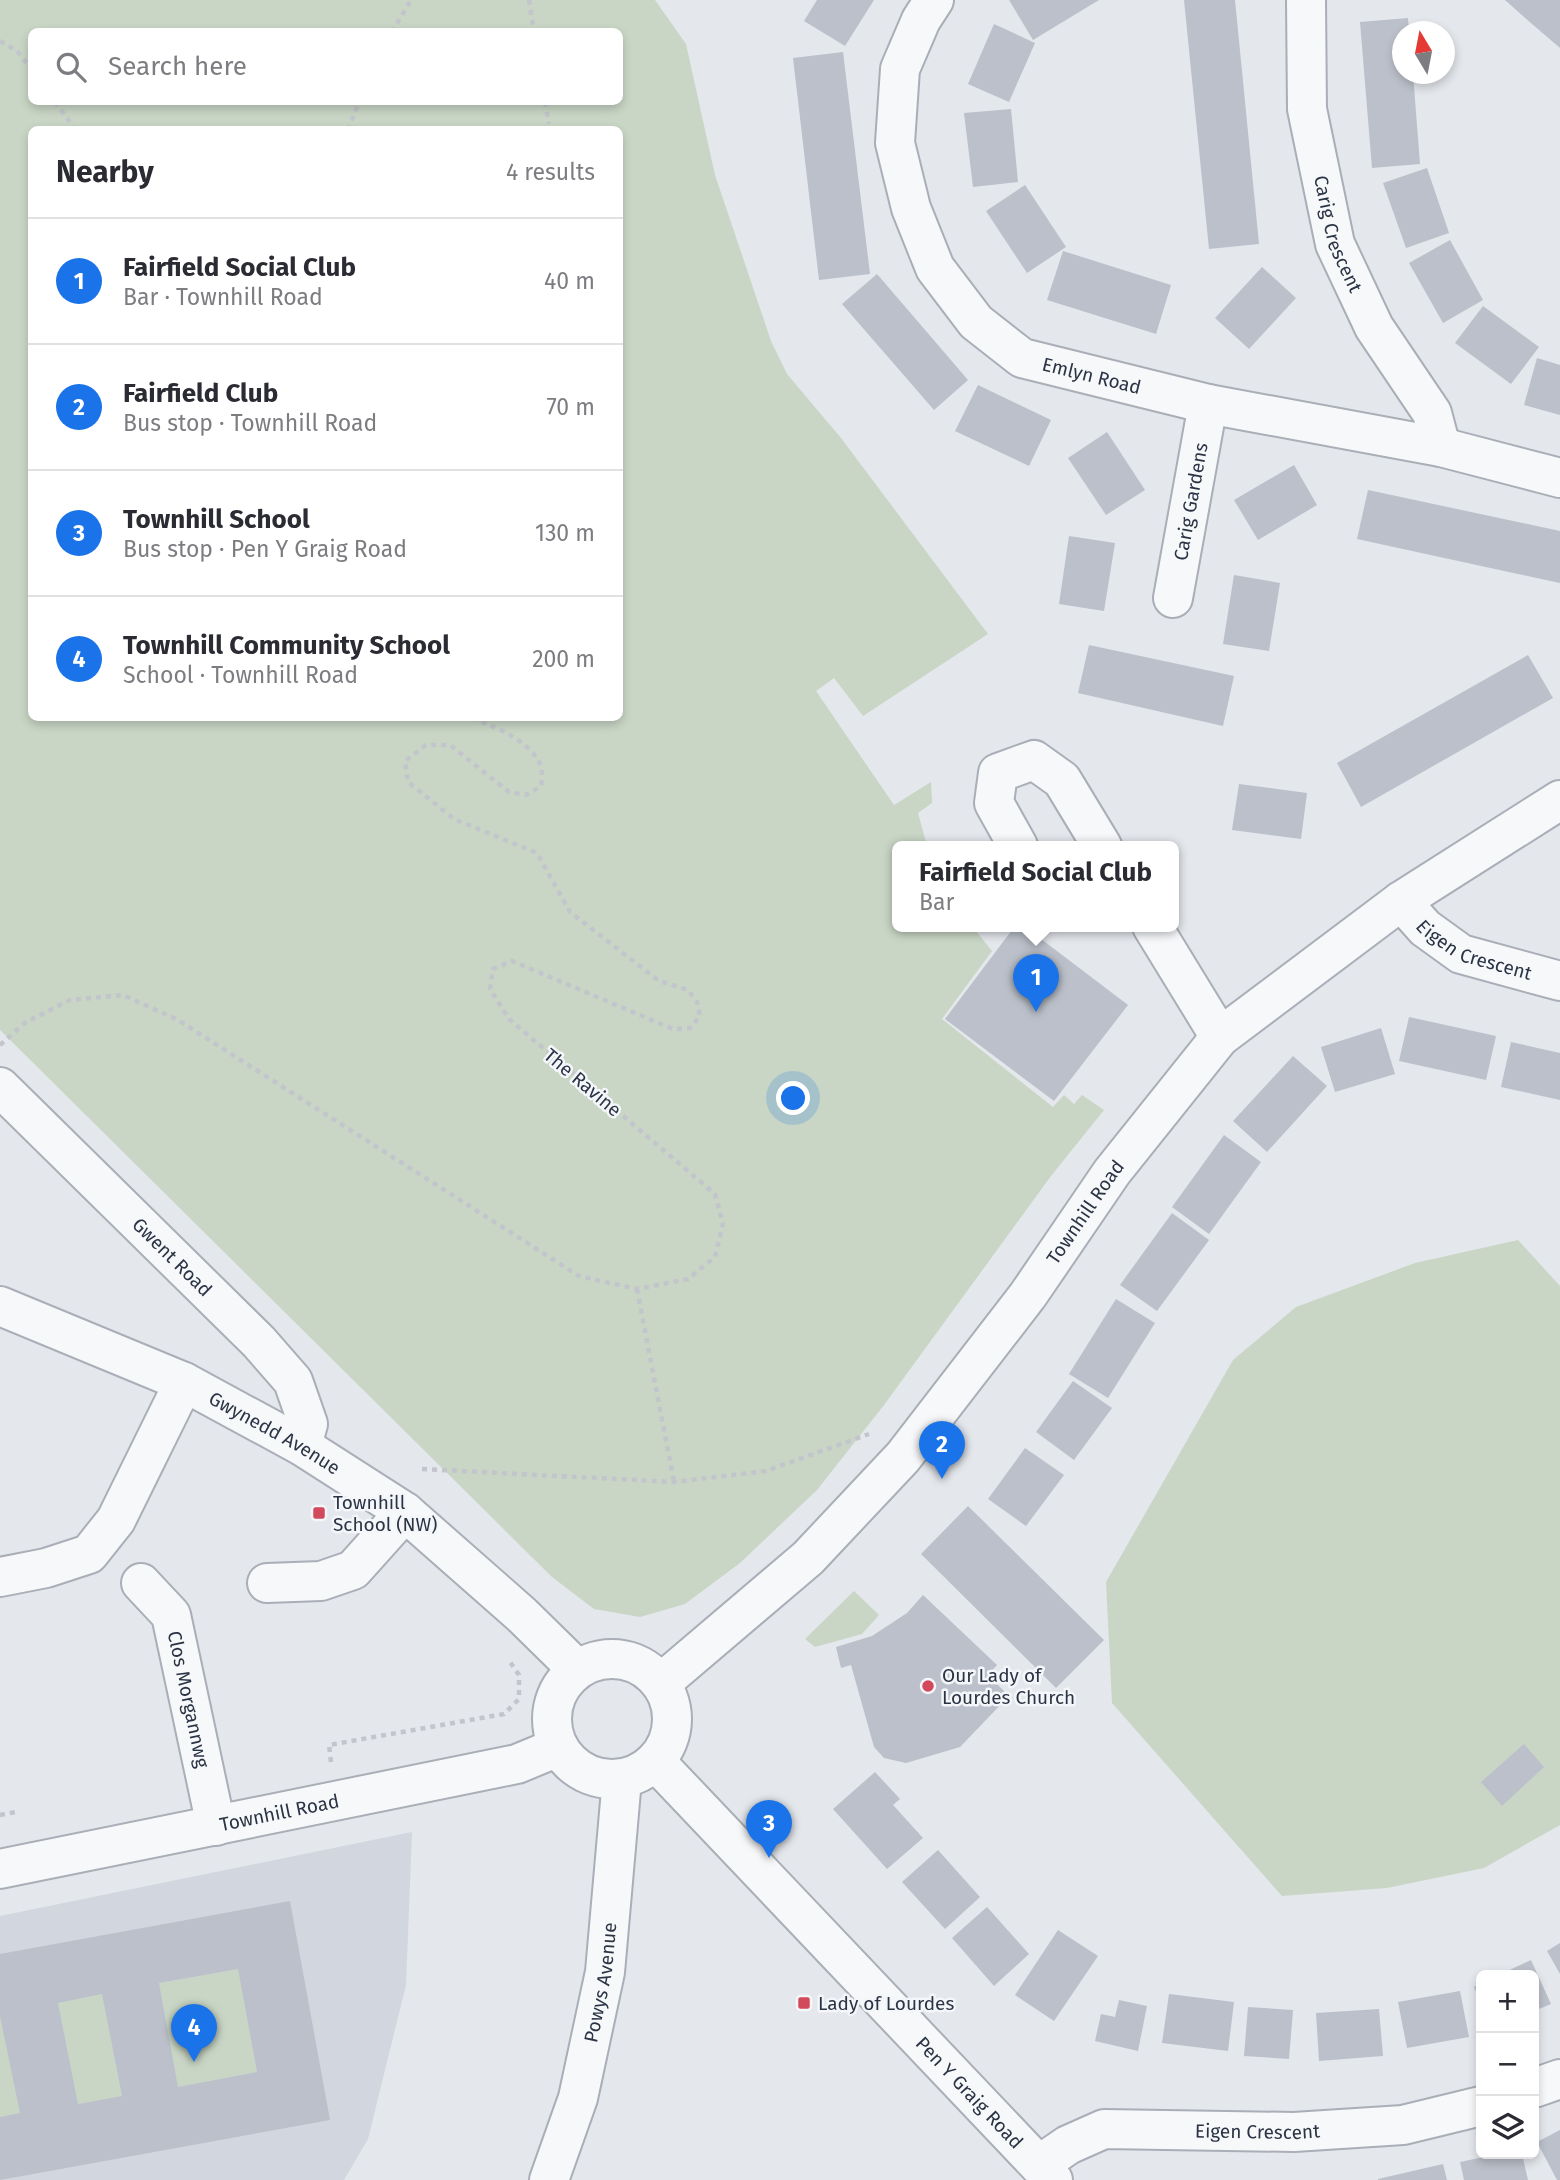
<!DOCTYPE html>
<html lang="en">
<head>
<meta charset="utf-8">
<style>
  :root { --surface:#fff; --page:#f7f7f7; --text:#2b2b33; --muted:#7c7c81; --line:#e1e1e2; --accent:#1a73e8 }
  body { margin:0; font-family:"Fira Sans",sans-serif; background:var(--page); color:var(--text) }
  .controls { position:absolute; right:21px; bottom:21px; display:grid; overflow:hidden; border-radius:10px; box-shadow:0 4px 10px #0003 }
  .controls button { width:63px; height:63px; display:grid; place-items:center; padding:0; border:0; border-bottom:2px solid var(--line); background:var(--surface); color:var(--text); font:35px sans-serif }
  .compass { position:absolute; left:1392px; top:21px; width:63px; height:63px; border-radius:50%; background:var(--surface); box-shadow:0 4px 10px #0003; rotate:350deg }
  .you { position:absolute; left:794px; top:1099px; width:24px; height:24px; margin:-18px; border:5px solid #fff; border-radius:50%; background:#1a73e8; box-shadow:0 0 0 10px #1a73e833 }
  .badge { display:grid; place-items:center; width:46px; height:46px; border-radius:50%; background:var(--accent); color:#fff; font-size:23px; font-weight:700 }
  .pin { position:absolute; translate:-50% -58px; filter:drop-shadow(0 2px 4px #0008) }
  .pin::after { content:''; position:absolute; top:37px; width:24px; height:21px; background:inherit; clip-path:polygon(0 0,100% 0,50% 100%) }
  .popup { position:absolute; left:892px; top:841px; width:287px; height:91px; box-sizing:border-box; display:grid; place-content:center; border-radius:10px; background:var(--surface); filter:drop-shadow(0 2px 5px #0005); font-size:23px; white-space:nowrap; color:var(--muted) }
  .popup b { font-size:26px; color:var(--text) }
  .popup::after { content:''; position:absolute; left:50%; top:100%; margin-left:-14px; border:14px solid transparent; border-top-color:var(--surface) }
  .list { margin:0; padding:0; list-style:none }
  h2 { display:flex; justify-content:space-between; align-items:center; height:91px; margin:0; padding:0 28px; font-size:30px }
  h2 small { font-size:23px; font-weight:400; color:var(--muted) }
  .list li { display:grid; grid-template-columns:46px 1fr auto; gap:21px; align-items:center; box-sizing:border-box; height:126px; padding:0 28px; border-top:2px solid var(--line) }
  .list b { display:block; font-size:26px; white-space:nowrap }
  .list p { margin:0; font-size:23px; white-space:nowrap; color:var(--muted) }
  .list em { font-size:23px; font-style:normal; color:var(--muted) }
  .icon { flex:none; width:38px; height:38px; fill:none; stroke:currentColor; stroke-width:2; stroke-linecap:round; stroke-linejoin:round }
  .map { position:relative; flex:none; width:1560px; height:2180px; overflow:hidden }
  .search { position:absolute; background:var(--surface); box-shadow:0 4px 10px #0003; left:28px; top:28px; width:595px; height:77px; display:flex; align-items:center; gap:18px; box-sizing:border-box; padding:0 24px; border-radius:10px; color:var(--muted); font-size:26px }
  .panel { position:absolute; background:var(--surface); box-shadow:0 4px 10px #0003; left:28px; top:126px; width:595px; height:595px; border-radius:10px }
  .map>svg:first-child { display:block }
  .built { fill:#d2d6de }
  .green { fill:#c9d6c5; fill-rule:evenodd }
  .building { fill:#bbc0ca; fill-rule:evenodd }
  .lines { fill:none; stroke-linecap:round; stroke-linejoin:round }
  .minor-casing { stroke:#a9aeb7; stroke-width:42 }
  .path { stroke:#c2c5cb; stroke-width:4.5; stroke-dasharray:5 5; stroke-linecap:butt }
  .minor { stroke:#f7f8fa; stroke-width:38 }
  .poi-dot { fill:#d1495b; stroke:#f4f6f9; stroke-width:2.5 }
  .labels { text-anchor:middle; stroke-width:5; stroke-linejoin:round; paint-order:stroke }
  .street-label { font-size:19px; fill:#2b3445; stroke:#f4f6f9 }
  .poi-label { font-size:19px; fill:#2b3445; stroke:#f4f6f9; text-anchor:start }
</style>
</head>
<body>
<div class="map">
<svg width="1560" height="2180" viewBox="0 0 1560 2180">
  <rect width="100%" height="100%" fill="#e4e7ec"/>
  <path class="built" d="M412,1832L406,1985L368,2139L344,2180H0V1916Z"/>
  <g class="green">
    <path d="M0,0H655L686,44L715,175L771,341L787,374L841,438L988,634L863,716L834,678L816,691L894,805L931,782L932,803L918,813L927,846H898V926H972L992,951L942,1019L1053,1107L1064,1095L1074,1104L1082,1095L1104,1110L1051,1176L884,1405L817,1490L740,1563L685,1604L640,1617L594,1609L552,1577L0,1030ZM330,32H620V102H32V32ZM32,130H620V718H32Z"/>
    <path d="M1518,1240L1560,1286V1825L1484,1868L1387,1888L1282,1896L1112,1703L1106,1582L1233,1360L1296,1307L1415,1263Z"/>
    <path d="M854,1591L879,1615L862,1634L815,1647L805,1639Z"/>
    <path d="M238,1969L257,2072L178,2087L159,1983Z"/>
    <path d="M102,1994L122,2096L78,2104L58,2003Z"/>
    <path d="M1,2015L20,2113L0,2117V2016Z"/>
  </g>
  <g class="building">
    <path d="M817,0H874L845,46L804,21Z"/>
    <path d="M1009,0H1099L1033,40Z"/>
    <path d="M1184,0H1235L1259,244L1209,249Z"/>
    <path d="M1505,0H1560V48L1524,17Z"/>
    <path d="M1408,18L1409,32H1402V74H1413L1420,164L1372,168L1360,22Z"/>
    <path d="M994,24L1035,43L1009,102L968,84Z"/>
    <path d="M843,52L870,274L819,280L793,58Z"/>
    <path d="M1011,109L1018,182L973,187L964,113Z"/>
    <path d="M1427,168L1449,233L1406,248L1383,183Z"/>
    <path d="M1025,185L1066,247L1027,273L986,211Z"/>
    <path d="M1450,240L1483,300L1443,323L1409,263Z"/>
    <path d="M1063,251L1171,285L1156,334L1047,300Z"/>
    <path d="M1262,267L1296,298L1249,349L1215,318Z"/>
    <path d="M877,274L968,380L934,410L842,304Z"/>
    <path d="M1483,306L1539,347L1511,384L1455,343Z"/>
    <path d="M1537,358L1560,365V415L1524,405Z"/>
    <path d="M978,385L1051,420L1029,466L955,431Z"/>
    <path d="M1107,432L1145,490L1106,515L1068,458Z"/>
    <path d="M1294,465L1317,505L1258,540L1234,500Z"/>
    <path d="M1368,490L1560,531V583L1357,539Z"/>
    <path d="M1069,536L1115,543L1104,611L1059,604Z"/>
    <path d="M1234,575L1280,583L1269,651L1223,644Z"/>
    <path d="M1089,645L1234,676L1223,726L1078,693Z"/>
    <path d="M1528,655L1553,698L1361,807L1337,763Z"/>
    <path d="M1239,784L1307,793L1301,839L1232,830Z"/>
    <path d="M1015,926H1024L1128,1005L1054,1101L945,1019Z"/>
    <path d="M1409,1017L1496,1036L1486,1080L1399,1061Z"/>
    <path d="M1381,1028L1395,1074L1335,1092L1321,1047Z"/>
    <path d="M1511,1042L1560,1053V1100L1501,1087Z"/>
    <path d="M1293,1056L1327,1086L1267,1152L1233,1121Z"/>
    <path d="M1224,1135L1261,1162L1209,1234L1172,1207Z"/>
    <path d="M1172,1213L1209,1240L1157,1311L1120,1285Z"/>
    <path d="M1116,1299L1155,1323L1108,1398L1069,1374Z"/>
    <path d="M1073,1381L1112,1408L1074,1460L1036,1432Z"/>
    <path d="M1025,1448L1064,1475L1026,1526L988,1499Z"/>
    <path d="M968,1506L1104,1640L1056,1688L921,1554Z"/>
    <path d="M923,1595L997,1665L988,1675L1009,1696L960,1747L906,1763L884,1758L874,1747L851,1665L841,1668L836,1647L872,1636L907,1613Z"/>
    <path d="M1524,1744L1544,1767L1502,1806L1481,1782Z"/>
    <path d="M875,1772L900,1799L893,1805L923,1838L887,1869L833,1809Z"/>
    <path d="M938,1850L980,1897L945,1929L902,1882Z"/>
    <path d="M290,1901L330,2120L0,2180V2117L20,2113L0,2016V1954ZM238,1969L257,2072L178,2087L159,1983ZM102,1994L122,2096L78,2104L58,2003Z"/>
    <path d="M987,1907L1029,1954L994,1986L952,1938Z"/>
    <path d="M1058,1930L1098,1956L1054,2021L1015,1995Z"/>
    <path d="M1560,1943V1974L1547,1951Z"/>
    <path d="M1531,1960L1551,2004L1534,2011V1975H1499Z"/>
    <path d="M1481,1983V2003L1474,1987Z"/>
    <path d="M1460,1991L1469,2037L1407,2048L1398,2002Z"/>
    <path d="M1169,1994L1234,2002L1228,2051L1162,2043Z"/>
    <path d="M1119,2000L1147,2006L1138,2051L1095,2041L1101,2014L1115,2017Z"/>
    <path d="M1248,2007L1293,2010L1289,2059L1244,2056Z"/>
    <path d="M1379,2009L1383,2056L1319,2061L1316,2013Z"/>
    <path d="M1560,2130V2180H1557L1537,2142Z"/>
    <path d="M1498,2154H1522L1528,2180H1464L1460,2162Z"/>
    <path d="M1443,2164L1447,2180H1378V2179Z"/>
  </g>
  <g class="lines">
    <defs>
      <g id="minor">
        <path id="s1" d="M934,0L921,20L900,69L895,143L911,208L935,268L976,322L1022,358L1208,404L1441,447L1560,478"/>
        <path id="s2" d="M1306,0L1307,109L1335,244L1374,327L1432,413L1441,447"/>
        <path id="s3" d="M1173,598L1208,404"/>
        <path d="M1018,846L994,803L998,773L1034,760L1062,780L1102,846"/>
        <path id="s4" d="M1401,901L1425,928L1461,954L1560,981"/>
        <path d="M1152,926L1220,1037"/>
        <path id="s5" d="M0,1087L259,1342L293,1381L308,1424L302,1446"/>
        <path id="s6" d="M0,1306L184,1382L302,1446L405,1512L522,1615L577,1669"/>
        <path d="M0,1577L46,1568L89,1554L116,1520L184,1382"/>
        <path id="s7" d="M141,1583L171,1615L216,1826"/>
        <path d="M267,1583L321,1581L353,1570L405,1512"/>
        <circle cx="612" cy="1719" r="60"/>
        <path id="s8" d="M661,1683L808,1558L903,1457L1028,1295L1112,1172L1220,1037L1401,901L1560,800"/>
        <path id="s9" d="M655,1761L1053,2180"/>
        <path id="s10" d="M0,1869L517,1764L558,1747"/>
        <path d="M1534,2088L1560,2079"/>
        <path id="s11" d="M1039,2165L1068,2145L1104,2129L1294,2132L1403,2125L1481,2106"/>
        <path id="s12" d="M549,2180L578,2098L605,1972L622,1779"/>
      </g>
    </defs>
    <use href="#minor" class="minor-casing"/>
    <g class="path">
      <path d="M529,0L534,32"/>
      <path d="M392,32L411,0"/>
      <path d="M0,41L17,51L32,70"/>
      <path d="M55,102L76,130"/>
      <path d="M545,102L549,124"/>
      <path d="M348,130L359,102"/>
      <path d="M0,1045L26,1022L70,1000L123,995L178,1020L579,1276L637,1289L688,1279L715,1257L723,1224L715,1194L509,1019L490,989L493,969L512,961L673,1029L690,1028L700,1016L697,1002L688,990L659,981L570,912L537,853L454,819L408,782L405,761L426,745H450L509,792L526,795L541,786C542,780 543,770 540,764C529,740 495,727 472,718"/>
      <path d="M637,1289L674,1482"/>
      <path d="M422,1469L674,1482L766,1471L869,1434"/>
      <path d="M331,1762L329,1745L504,1714L519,1699V1675L508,1659"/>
      <path d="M0,1815L16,1812"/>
    </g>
    <use href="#minor" class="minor"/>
  </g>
  <g class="poi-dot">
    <rect x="312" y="1506" width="14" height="14" rx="3.5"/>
    <circle cx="928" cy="1686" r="7"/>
    <rect x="797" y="1996" width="14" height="14" rx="3.5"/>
  </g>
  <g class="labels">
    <g class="street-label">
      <text dy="7" stroke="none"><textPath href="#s2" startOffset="238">Carig Crescent</textPath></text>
      <text dy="7" stroke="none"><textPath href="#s1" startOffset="481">Emlyn Road</textPath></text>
      <text dy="7" stroke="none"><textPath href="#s3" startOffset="98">Carig Gardens</textPath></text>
      <text dy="7" stroke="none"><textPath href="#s4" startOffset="91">Eigen Crescent</textPath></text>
      <text transform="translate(583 1082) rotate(40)" y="7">The Ravine</text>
      <text dy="7" stroke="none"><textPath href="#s8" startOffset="637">Townhill Road</textPath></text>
      <text dy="7" stroke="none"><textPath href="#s5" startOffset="242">Gwent Road</textPath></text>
      <text dy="7" stroke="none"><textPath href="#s6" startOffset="303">Gwynedd Avenue</textPath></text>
      <text dy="7" stroke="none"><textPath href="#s7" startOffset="130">Clos Morgannwg</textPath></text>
      <text dy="7" stroke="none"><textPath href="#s10" startOffset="285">Townhill Road</textPath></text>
      <text dy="7" stroke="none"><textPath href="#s12" startOffset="205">Powys Avenue</textPath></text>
      <text dy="7" stroke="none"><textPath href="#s9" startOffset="457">Pen Y Graig Road</textPath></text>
      <text dy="7" stroke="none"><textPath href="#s11" startOffset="228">Eigen Crescent</textPath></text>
    </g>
    <g class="poi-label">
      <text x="333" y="1509">Townhill<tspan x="333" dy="22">School (NW)</tspan></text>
      <text x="942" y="1682">Our Lady of<tspan x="942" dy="22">Lourdes Church</tspan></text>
      <text x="818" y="2010">Lady of Lourdes</text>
    </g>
  </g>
</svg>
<div class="controls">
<button>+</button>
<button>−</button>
<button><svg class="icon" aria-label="layers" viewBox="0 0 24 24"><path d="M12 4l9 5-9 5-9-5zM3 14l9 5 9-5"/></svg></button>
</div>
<svg class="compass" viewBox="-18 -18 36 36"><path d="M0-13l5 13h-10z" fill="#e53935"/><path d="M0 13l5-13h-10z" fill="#7c7c81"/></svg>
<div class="you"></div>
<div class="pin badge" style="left:1036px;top:1012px">1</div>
<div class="popup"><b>Fairfield Social Club</b>Bar</div>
<div class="pin badge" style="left:942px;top:1479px">2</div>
<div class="pin badge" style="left:769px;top:1858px">3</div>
<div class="pin badge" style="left:194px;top:2062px">4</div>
<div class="search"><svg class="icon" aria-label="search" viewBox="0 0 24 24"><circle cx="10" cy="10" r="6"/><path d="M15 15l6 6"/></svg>Search here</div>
<section class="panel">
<h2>Nearby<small>4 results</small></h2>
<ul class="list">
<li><span class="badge">1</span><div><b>Fairfield Social Club</b><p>Bar · Townhill Road</p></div><em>40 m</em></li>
<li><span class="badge">2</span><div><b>Fairfield Club</b><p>Bus stop · Townhill Road</p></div><em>70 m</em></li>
<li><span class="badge">3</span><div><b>Townhill School</b><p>Bus stop · Pen Y Graig Road</p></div><em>130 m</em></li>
<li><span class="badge">4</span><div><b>Townhill Community School</b><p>School · Townhill Road</p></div><em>200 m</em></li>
</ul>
</section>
</div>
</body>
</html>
